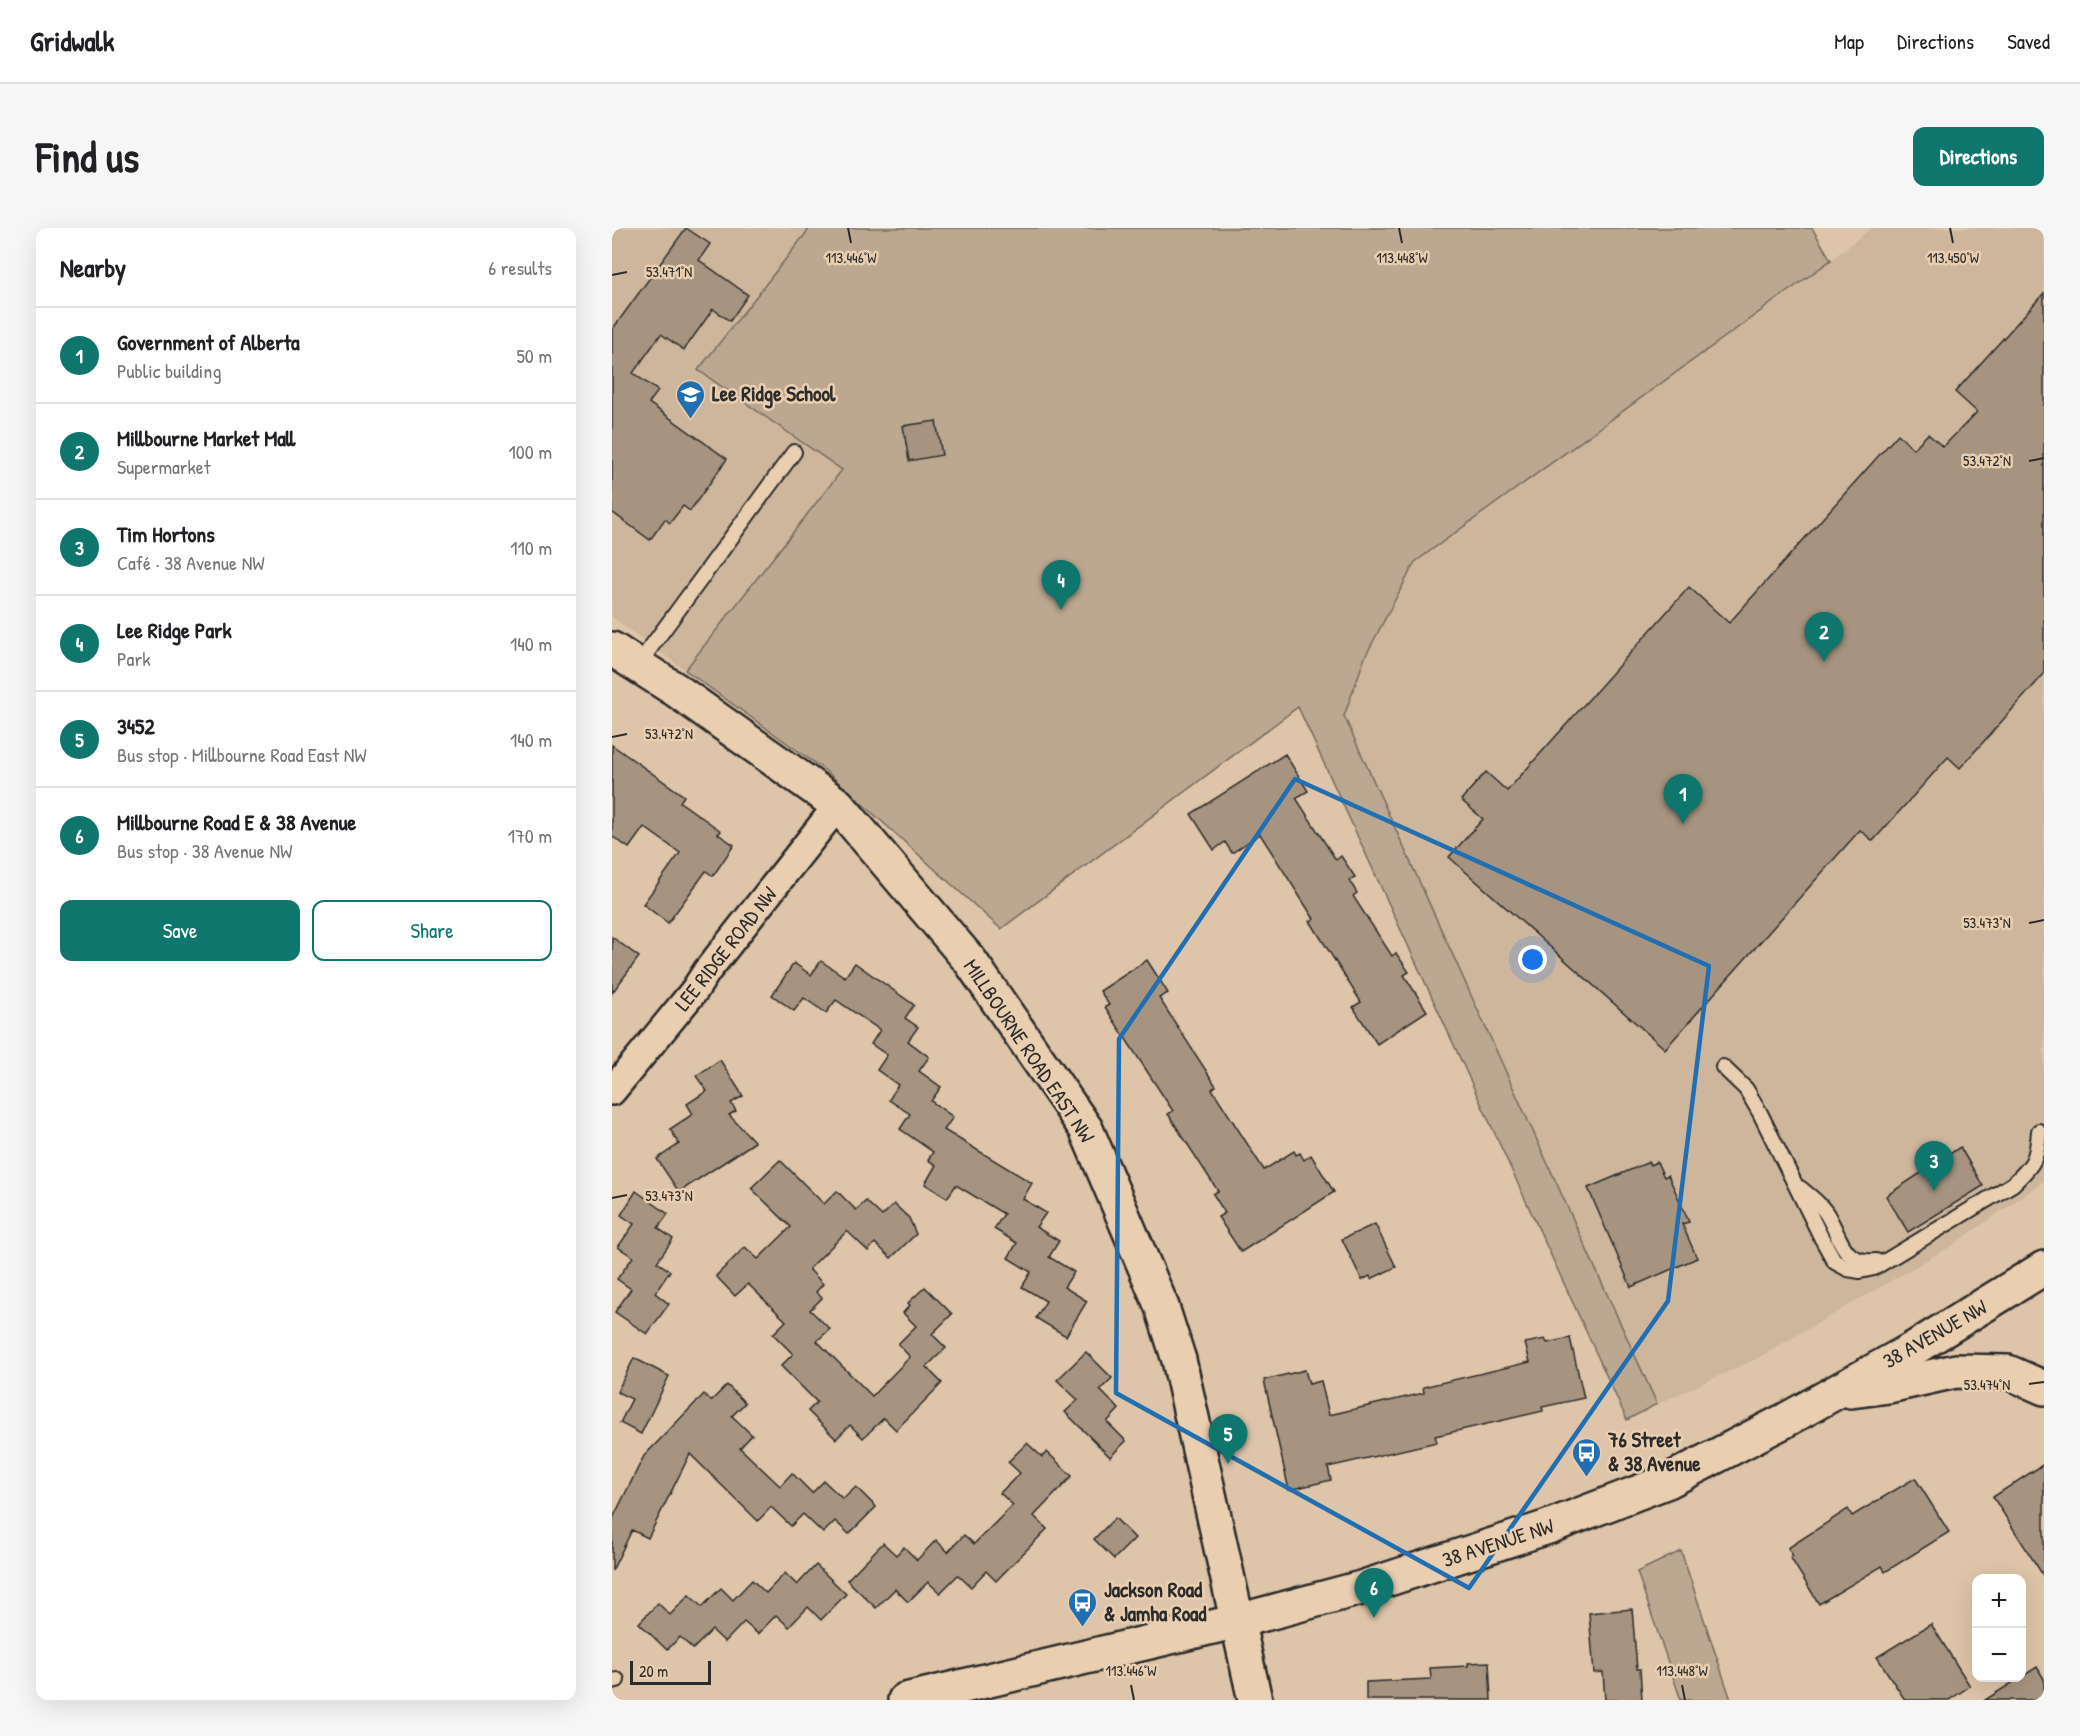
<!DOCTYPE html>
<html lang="en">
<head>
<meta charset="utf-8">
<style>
  :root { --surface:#fff; --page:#f6f6f6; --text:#202124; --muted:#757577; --line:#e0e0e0; --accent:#0f766e }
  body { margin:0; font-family:"Patrick Hand",sans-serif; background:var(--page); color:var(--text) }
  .controls { position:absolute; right:18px; bottom:18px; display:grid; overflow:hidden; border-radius:12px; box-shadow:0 6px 24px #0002 }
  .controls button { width:54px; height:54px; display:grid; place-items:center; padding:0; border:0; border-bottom:2px solid var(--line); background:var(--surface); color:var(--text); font:30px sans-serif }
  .scale { position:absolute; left:18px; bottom:15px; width:81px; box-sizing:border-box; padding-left:6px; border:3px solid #2b2b2b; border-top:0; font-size:16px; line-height:21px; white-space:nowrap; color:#2b2b2b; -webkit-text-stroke:4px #e9ceb0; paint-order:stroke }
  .you { position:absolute; left:921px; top:732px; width:21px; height:21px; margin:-15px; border:4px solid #fff; border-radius:50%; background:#1a73e8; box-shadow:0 0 0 9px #1a73e833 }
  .badge { display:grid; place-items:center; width:39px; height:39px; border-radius:50%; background:var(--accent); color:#fff; font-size:20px; font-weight:700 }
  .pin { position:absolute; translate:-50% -50px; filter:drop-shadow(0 2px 3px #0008) }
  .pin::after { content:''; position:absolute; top:32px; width:21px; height:18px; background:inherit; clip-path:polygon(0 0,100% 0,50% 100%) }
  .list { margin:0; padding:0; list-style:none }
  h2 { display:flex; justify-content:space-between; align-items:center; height:78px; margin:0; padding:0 24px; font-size:26px }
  h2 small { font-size:20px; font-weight:400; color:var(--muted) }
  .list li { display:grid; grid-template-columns:39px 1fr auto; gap:18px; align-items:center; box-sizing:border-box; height:96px; padding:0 24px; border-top:2px solid var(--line) }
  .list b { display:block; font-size:22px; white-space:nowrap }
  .list p { margin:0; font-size:20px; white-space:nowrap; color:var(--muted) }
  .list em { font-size:20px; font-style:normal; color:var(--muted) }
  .actions { display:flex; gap:12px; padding:18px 24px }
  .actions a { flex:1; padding:14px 0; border:2px solid var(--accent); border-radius:12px; text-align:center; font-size:21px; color:var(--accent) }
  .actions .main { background:var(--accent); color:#fff }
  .map { position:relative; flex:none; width:1432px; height:1472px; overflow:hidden; border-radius:12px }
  header { display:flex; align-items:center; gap:36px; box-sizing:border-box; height:84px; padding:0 30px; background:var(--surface); border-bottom:2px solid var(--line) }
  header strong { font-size:28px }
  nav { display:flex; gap:33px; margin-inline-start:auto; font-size:21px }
  .intro { display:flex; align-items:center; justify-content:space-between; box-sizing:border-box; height:144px; padding:0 36px }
  h1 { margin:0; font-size:42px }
  .button { padding:15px 27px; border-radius:12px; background:var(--accent); color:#fff; font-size:21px; font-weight:700 }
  main { display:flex; gap:36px; padding:0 36px }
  aside { flex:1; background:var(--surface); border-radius:12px; box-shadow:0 6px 24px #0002 }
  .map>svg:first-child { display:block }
  .built { fill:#cdb69c }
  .green { fill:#bca890; stroke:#746a5e; stroke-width:1.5 }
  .building { fill:#a69480; stroke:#2b2b2b; stroke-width:1.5 }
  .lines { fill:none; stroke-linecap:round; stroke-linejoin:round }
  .service-casing { stroke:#2b2b2b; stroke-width:18 }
  .minor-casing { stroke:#2b2b2b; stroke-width:32 }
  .tertiary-casing { stroke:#2b2b2b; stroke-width:38 }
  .service { stroke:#e9ceb0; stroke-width:14 }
  .minor { stroke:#e9ceb0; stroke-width:27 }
  .tertiary { stroke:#e9ceb0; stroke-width:33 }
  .marked { fill:none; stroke:#1f6fb2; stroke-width:4.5; stroke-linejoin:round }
  .ticks { fill:none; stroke:#2b2b2b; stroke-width:2 }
  .labels { text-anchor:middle; stroke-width:5; stroke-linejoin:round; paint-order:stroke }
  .poi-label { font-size:21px; font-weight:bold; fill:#2b2b2b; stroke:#e9ceb0; text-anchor:start }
  .street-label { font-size:21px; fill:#2b2b2b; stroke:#e9ceb0 }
  .ticks-label { font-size:15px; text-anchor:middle; fill:#2b2b2b; stroke:#e9ceb0; stroke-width:5; stroke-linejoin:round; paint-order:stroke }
</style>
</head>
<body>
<header>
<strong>Gridwalk</strong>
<nav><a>Map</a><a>Directions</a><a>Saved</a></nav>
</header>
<div class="intro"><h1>Find us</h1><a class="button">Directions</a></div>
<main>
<aside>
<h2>Nearby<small>6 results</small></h2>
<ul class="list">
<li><span class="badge">1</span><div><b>Government of Alberta</b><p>Public building</p></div><em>50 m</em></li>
<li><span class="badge">2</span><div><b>Millbourne Market Mall</b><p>Supermarket</p></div><em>100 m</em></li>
<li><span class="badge">3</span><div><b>Tim Hortons</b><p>Café · 38 Avenue NW</p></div><em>110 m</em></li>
<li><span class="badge">4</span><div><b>Lee Ridge Park</b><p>Park</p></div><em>140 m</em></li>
<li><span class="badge">5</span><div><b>3452</b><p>Bus stop · Millbourne Road East NW</p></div><em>140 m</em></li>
<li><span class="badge">6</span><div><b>Millbourne Road E &amp; 38 Avenue</b><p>Bus stop · 38 Avenue NW</p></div><em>170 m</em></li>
</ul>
<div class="actions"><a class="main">Save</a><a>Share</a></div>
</aside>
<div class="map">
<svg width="1432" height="1472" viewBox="0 0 1432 1472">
  <rect width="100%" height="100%" fill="#dec4a8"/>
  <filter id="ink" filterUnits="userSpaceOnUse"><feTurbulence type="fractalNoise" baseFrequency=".0167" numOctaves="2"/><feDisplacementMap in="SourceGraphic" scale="12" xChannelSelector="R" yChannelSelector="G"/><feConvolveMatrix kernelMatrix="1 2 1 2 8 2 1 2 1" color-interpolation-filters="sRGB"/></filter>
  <g filter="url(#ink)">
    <g class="built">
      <path d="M0,0H198L87,142L230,242L73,442L0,389Z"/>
      <path d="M1259,0H1432V953L1341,1017L1144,1131L1045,1176L732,488L753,429L803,334L1219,32Z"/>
    </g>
    <g class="green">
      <path d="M198,0H1200L1219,32L803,334L753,429L732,488L1045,1176L1015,1192L686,479L389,701L214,543L73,442L230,242L86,142Z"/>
      <path d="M1069,1323L1119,1472H1069L1025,1344Z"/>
    </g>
    <g class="building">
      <path d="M74,0L98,16L87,32L136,67L118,93L101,81L72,122L49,106L21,145L46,163L37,175L115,231L78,283L71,278L58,295L53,291L38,312L0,284V102Z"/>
      <path d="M1432,65V446L1348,540L1336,529L1261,613L1248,602L1053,821L837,629L871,591L849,572L874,544L895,563L1077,359L1117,395L1286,206L1301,221L1316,206L1331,219L1365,184L1343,164Z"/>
      <path d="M324,193L330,227L297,233L291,198Z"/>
      <path d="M0,517L72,568L68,574L109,603L106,606L122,617L101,648L94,643L56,695L31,676L68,625L32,599L17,620L0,608Z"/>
      <path d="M673,526L696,563L684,570L724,632L729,628L743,649L737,652L745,665L741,668L780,728L784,725L797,744L792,747L815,783L765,816L741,779L749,774L698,693L702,691L648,606L620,625L613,614L602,622L579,586Z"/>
      <path d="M0,709L27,729L0,765Z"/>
      <path d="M535,732L556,765L547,770L604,858L600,861L652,942L682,923L684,927L688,925L692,932L699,927L722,964L629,1024L606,989L613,985L601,966L606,963L556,886L561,883L493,779L497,777L488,763Z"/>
      <path d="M209,733L233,749L243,735L302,777L293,790L306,799L296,813L317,829L307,843L329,859L319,873L341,889L332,902L420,955L411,971L434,985L424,999L447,1013L437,1029L462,1044L452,1059L475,1073L454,1108L424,1090L434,1073L410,1059L419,1044L396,1030L405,1015L382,1001L392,986L344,957L335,970L313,956L324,937L316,932L321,924L288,901L298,886L277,872L286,857L265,842L275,827L259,816L268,802L224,772L214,785L192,770L182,783L160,767L182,735L199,747Z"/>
      <path d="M108,832L131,868L119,875L124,883L117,887L143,914L67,964L45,931L67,916L58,901L81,886L75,876L95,863L84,848Z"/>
      <path d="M1348,919L1371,958L1296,1004L1274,968Z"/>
      <path d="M168,932L212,976L225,963L244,982L254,973L270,988L282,976L297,990L304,1006L279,1030L263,1015L256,1023L235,1003L197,1041L211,1056L204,1064L210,1070L198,1082L218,1101L205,1113L260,1168L298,1129L286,1116L304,1098L291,1085L298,1077L296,1075L313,1059L340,1086L320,1106L334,1120L314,1139L330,1155L284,1202L272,1190L251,1210L238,1197L224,1211L196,1183L205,1174L169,1138L181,1126L161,1106L174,1093L136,1056L123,1068L104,1048L133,1019L146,1031L179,999L139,960Z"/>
      <path d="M1037,934L1038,937L1045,934L1052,949L1056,947L1077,994L1070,996L1085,1030L1019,1059L976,960Z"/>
      <path d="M24,963L56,986L46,1000L61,1011L45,1034L58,1043L43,1065L57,1076L35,1106L3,1084L19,1061L5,1051L21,1029L6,1019L22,996L9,987Z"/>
      <path d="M763,996L784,1039L759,1051L758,1048L750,1052L730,1011Z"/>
      <path d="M958,1110L972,1170L930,1179L931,1183L823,1208L825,1214L716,1239L719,1252L677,1262L652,1152L693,1142L697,1156L709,1153L717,1187L812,1165L811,1159L918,1134L913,1115L933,1111L935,1115Z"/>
      <path d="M474,1124L500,1150L488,1162L507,1181L495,1194L514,1213L498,1229L453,1184L466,1172L445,1152Z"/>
      <path d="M22,1130L57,1148L29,1206L8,1195L20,1171L5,1164Z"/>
      <path d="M115,1157L133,1175L120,1188L140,1207L128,1220L168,1258L180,1245L200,1265L212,1253L231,1271L244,1259L264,1279L237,1306L223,1293L211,1305L191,1286L179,1298L159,1279L146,1293L78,1226L36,1310L20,1302L0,1343V1292L32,1228L92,1166L99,1173Z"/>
      <path d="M415,1215L430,1229L435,1224L460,1248L422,1288L435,1301L384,1353L374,1343L359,1359L346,1347L328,1365L316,1354L296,1374L283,1361L264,1380L235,1352L271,1315L284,1327L292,1319L305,1332L324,1312L336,1324L352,1307L362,1316L401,1277L388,1265L408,1245L396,1234Z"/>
      <path d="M1432,1236V1349L1381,1269Z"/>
      <path d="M1303,1250L1337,1304L1273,1344L1270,1338L1207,1376L1178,1329L1181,1328L1176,1320L1236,1281L1240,1288Z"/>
      <path d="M503,1290L523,1310L502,1331L482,1311Z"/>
      <path d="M204,1337L234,1366L209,1392L196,1379L177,1399L164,1387L146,1406L132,1394L113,1414L100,1402L81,1421L68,1409L55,1422L27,1395L46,1375L58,1387L77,1367L90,1379L109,1360L121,1372L140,1352L154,1365L173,1345L185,1357Z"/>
      <path d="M1020,1381L1025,1441H1028L1030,1472H993L991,1444L982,1445L977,1385Z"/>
      <path d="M1319,1396L1358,1458L1337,1472H1293L1265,1429Z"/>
      <path d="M877,1434L879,1472H754V1454L819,1451L818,1440L856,1438V1435Z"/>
      <path d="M1425,1439L1432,1451V1472H1373Z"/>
    </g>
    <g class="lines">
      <defs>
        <g id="service">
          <path d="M27,439L36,423L182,224"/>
          <path d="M1111,839L1134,861L1148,885L1209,1009L1223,1034L1236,1041L1248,1043L1262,1040L1401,956C1422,936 1425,932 1427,903"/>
          <path d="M1188,960C1199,969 1211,978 1217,990C1230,1013 1231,1036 1264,1033"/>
          <path d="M0,1453L5,1452"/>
        </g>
        <path id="minor" d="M0,863L82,763L95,743L226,577"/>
        <g id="tertiary">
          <path d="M0,421L64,462L226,577L359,734L474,901L550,1079L567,1132L643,1472"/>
          <path d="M1239,1163L1277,1158L1344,1143L1396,1144L1432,1160"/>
          <path d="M293,1472L626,1393L749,1360L936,1299L1056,1253L1172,1193L1301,1121L1432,1040"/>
        </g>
      </defs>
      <use href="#service" class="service-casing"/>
      <use href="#minor" class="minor-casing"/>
      <use href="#tertiary" class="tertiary-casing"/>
      <use href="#service" class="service"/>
      <use href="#minor" class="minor"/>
      <use href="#tertiary" class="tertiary"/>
    </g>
  </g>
  <path class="marked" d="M683,551L1097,738L1056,1073L857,1360L504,1165L507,811Z"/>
  <path class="ticks" d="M236,0L239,15M787,0L790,15M1338,0L1341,15M0,47L15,44M1417,233L1432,230M0,509L15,506M1417,695L1432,692M0,970L15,967M1417,1156L1432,1154M519,1457L522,1472M1070,1457L1073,1472"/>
  <defs>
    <symbol id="school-pin" viewBox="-11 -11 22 30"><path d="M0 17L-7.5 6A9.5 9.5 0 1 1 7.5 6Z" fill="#1f6fb2" stroke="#e9ceb0"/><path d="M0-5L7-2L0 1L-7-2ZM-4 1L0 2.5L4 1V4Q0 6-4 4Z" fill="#fff"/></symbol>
    <symbol id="bus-pin" viewBox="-11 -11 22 30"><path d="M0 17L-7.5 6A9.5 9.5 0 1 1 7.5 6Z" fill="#1f6fb2" stroke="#e9ceb0"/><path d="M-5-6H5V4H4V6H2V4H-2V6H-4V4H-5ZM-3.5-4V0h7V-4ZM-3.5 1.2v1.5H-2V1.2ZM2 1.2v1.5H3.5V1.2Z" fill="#fff"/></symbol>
  </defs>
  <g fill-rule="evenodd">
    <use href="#school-pin" x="62" y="150" width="33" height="45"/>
    <use href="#bus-pin" x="958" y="1208" width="33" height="45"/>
    <use href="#bus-pin" x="454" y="1358" width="33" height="45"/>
  </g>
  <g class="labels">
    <g class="poi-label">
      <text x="100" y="173">Lee Ridge School</text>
      <text x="996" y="1219">76 Street<tspan x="996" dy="24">&amp; 38 Avenue</tspan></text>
      <text x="492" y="1369">Jackson Road<tspan x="492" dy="24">&amp; Jamha Road</tspan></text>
    </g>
    <g class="street-label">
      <text transform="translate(114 721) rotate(-52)" y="7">LEE RIDGE ROAD NW</text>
      <text transform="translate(417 823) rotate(56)" y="7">MILLBOURNE ROAD EAST NW</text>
      <text transform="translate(1323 1106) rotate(-30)" y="7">38 AVENUE NW</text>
      <text transform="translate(886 1315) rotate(-18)" y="7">38 AVENUE NW</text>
    </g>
  </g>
  <g class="ticks-label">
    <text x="239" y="35">113.446°W</text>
    <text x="790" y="35">113.448°W</text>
    <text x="1341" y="35">113.450°W</text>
    <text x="57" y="49">53.471°N</text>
    <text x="1375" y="238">53.472°N</text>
    <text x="57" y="511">53.472°N</text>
    <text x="1375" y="700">53.473°N</text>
    <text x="57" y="973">53.473°N</text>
    <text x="1375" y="1162">53.474°N</text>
    <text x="519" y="1448">113.446°W</text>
    <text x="1070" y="1448">113.448°W</text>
  </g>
</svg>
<div class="controls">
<button>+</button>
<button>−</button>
</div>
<div class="scale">20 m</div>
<div class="you"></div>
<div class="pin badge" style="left:1071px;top:596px">1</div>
<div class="pin badge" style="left:1212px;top:434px">2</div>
<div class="pin badge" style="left:1322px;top:963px">3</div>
<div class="pin badge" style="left:449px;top:382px">4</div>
<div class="pin badge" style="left:616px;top:1236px">5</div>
<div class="pin badge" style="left:762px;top:1390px">6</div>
</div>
</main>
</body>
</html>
